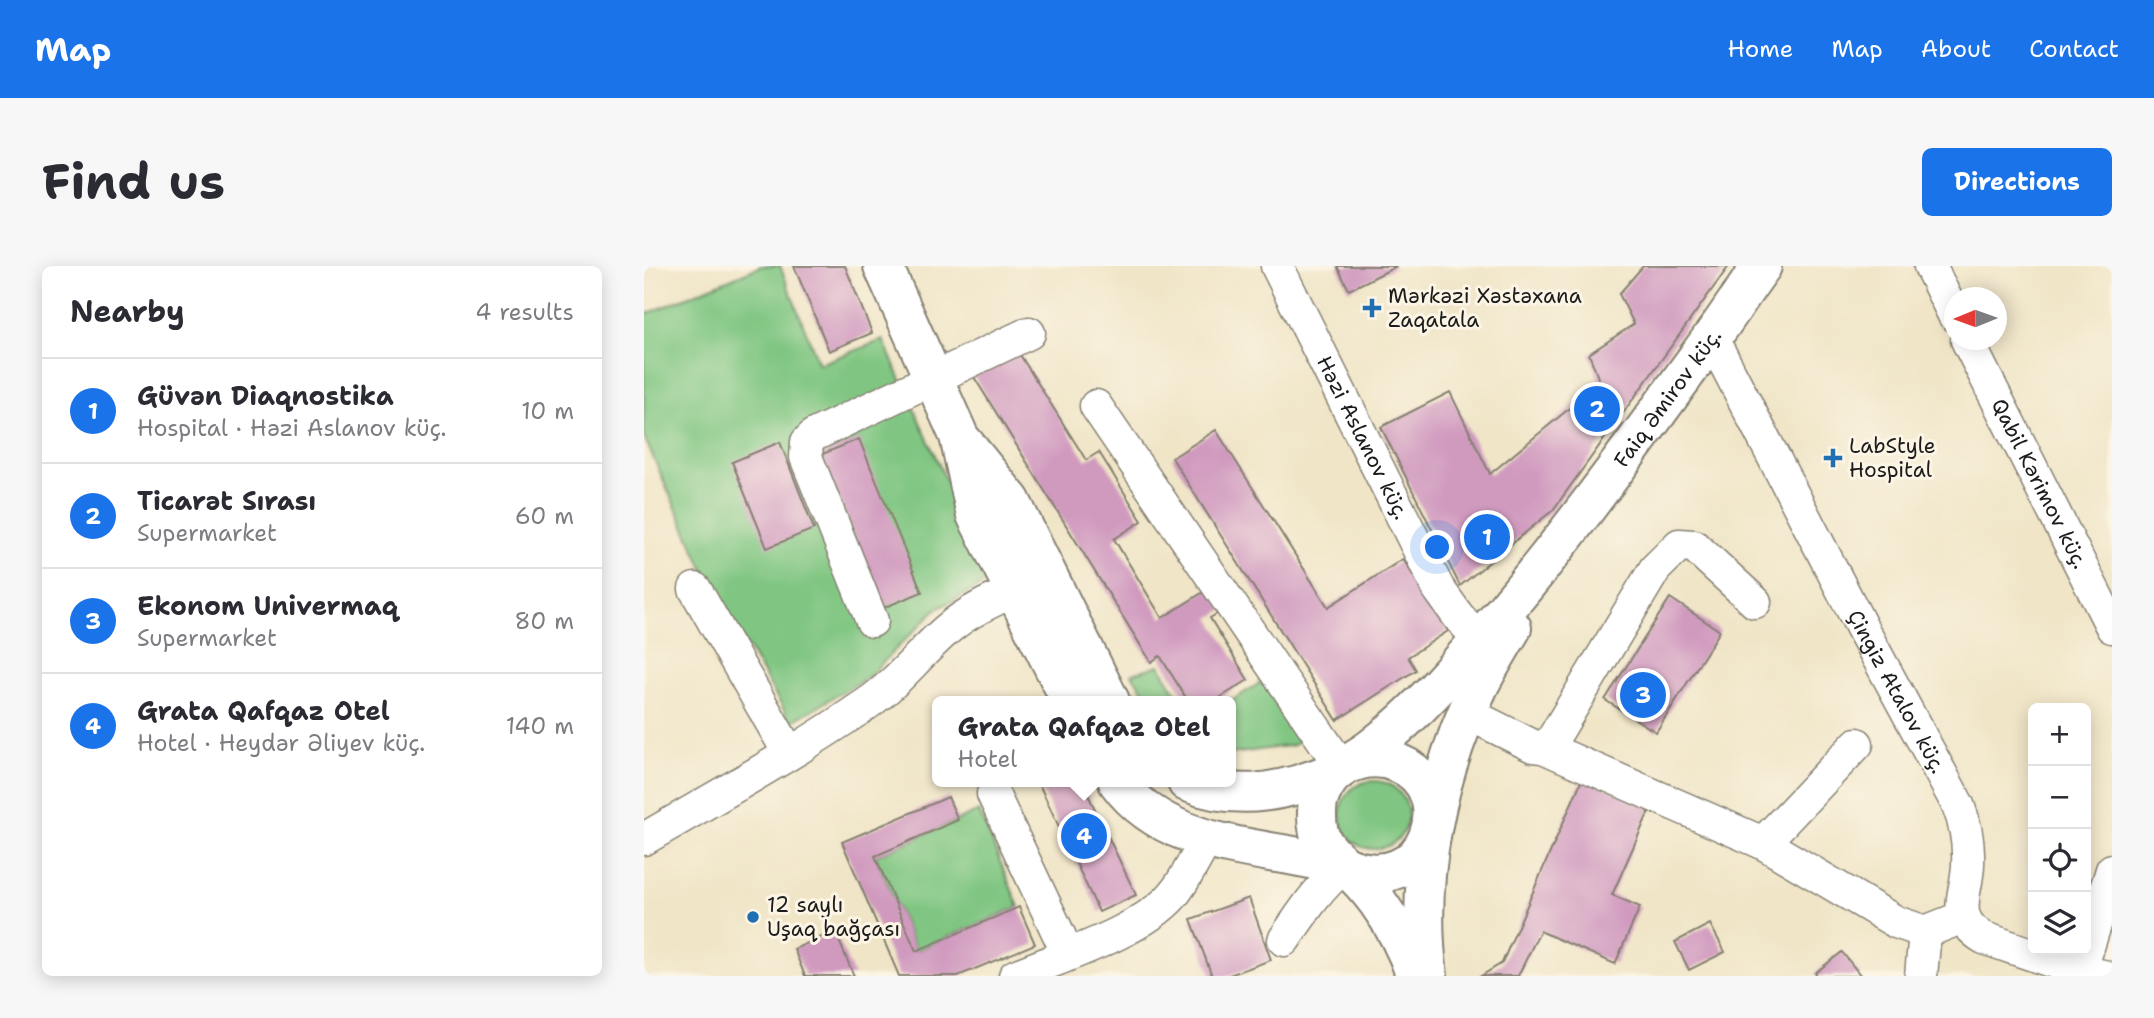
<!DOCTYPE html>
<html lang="en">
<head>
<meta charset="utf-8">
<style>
  :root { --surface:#fff; --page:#f7f7f7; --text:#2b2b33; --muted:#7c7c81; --line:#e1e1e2; --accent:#1a73e8 }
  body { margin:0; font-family:"Shantell Sans",sans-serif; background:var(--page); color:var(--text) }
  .controls { position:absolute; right:21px; bottom:21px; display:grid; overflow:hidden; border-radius:10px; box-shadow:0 4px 18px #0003 }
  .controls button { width:63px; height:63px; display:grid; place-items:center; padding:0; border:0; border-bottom:2px solid var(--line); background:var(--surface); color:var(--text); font:35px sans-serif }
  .compass { position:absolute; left:1300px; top:21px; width:63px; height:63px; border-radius:50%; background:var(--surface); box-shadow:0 4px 18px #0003; rotate:269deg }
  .you { position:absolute; left:794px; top:282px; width:24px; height:24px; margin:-18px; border:5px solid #fff; border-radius:50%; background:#1a73e8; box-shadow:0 0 0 10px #1a73e833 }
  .badge { display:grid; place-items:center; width:46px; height:46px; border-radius:50%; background:var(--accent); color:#fff; font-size:23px; font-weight:700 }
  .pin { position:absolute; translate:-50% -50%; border:4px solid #fff; box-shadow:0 2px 7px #0006 }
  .popup { position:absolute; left:288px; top:430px; width:304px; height:91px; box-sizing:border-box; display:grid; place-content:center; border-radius:10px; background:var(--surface); filter:drop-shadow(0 2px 5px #0005); font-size:23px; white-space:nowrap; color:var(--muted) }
  .popup b { font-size:26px; color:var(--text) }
  .popup::after { content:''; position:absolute; left:50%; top:100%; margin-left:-14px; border:14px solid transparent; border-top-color:var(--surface) }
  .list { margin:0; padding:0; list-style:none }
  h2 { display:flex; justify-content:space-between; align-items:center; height:91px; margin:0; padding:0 28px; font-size:30px }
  h2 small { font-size:23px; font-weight:400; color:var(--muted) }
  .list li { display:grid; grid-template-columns:46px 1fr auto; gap:21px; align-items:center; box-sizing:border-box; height:105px; padding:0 28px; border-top:2px solid var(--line) }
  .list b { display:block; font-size:26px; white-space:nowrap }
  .list p { margin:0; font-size:23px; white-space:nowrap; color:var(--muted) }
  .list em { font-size:23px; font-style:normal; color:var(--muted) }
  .icon { flex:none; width:38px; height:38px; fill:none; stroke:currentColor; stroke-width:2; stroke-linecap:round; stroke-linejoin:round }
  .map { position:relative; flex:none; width:1468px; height:710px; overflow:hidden; border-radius:10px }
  header { display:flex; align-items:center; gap:42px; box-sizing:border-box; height:98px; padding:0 35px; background:var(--accent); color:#fff }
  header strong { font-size:33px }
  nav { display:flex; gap:38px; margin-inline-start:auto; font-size:24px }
  .intro { display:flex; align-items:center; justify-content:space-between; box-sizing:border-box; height:168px; padding:0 42px }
  h1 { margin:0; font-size:49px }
  .button { padding:18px 32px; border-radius:10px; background:var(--accent); color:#fff; font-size:24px; font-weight:700 }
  main { display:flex; gap:42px; padding:0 42px }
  aside { flex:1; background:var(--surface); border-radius:10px; box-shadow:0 4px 18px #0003 }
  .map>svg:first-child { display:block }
  .green { fill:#80c682; stroke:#4e714f; stroke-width:2 }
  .building { fill:#d09abf }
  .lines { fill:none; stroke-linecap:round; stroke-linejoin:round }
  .minor-casing { stroke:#868072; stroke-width:35 }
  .major-casing { stroke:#868072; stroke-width:42 }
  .highway-casing { stroke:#868072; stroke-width:42 }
  .minor { stroke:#fff; stroke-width:32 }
  .major { stroke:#fff; stroke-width:38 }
  .highway { stroke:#fff; stroke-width:38 }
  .poi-dot { fill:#1f6fb2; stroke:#fcf5e5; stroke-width:2.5 }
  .labels { text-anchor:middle; stroke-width:6; stroke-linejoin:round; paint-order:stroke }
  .poi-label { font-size:21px; fill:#1c1c1c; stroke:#fcf5e5; text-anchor:start }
  .street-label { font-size:21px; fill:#1c1c1c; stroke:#fcf5e5 }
</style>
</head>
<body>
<header>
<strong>Map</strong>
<nav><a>Home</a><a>Map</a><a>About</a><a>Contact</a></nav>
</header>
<div class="intro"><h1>Find us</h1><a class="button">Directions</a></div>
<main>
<aside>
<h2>Nearby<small>4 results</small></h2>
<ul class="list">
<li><span class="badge">1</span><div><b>Güvən Diaqnostika</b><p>Hospital · Həzi Aslanov küç.</p></div><em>10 m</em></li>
<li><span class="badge">2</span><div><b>Ticarət Sırası</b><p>Supermarket</p></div><em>60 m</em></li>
<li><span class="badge">3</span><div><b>Ekonom Univermaq</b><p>Supermarket</p></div><em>80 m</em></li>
<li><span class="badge">4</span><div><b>Grata Qafqaz Otel</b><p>Hotel · Heydər Əliyev küç.</p></div><em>140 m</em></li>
</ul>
</aside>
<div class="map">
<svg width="1468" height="710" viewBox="0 0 1468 710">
  <rect width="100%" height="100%" fill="#fcf5e5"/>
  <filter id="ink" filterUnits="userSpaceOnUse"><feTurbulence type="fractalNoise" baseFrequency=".0143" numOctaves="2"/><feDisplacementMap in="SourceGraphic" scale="14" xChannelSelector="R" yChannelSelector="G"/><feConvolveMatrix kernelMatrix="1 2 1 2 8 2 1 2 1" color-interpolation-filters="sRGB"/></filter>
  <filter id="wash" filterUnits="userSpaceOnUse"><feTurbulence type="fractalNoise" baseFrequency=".00686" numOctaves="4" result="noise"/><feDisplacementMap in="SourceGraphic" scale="28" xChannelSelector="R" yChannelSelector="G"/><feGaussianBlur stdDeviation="1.57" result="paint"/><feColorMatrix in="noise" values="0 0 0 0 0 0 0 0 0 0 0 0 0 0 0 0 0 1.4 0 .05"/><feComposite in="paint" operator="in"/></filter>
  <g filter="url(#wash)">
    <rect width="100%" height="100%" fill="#f0e5c7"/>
    <g class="green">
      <path d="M117,0H136L175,98L239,74L347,314L291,344L224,411L147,456L63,311L0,171V49Z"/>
      <path d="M515,399L537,435H506L488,408Z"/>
      <path d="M629,409L661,464L658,472L650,479L587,488V435Z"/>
      <circle cx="730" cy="549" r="34"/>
      <path d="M335,545L375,641L272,685L231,590Z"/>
    </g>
    <g id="blocks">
      <g class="building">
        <path d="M150,0H201L228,67L185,85Z"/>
        <path d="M693,0H753L705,24Z"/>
        <path d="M999,0H1085L909,244L816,320L737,161L806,126L846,208L956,117L945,88L990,58L975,28Z"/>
        <path d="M373,84L442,194L455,186L498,255L470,273L518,352L566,322L579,344L566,352L604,414L571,435H544L516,390L507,396L330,111Z"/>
        <path d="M572,164L684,341L759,293L804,365L764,391L772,404L693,454L528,192Z"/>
        <path d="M215,173L278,326L239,342L176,189Z"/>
        <path d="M136,176L170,263L123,282L88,196Z"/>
        <path d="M1026,332L1076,365L1012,466L961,434Z"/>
        <path d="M939,511L1007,541L968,629L996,641L971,698L896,665L874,710H837L858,697Z"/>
        <path d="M394,516H438L492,629L455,646Z"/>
        <path d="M304,531L314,554L231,590L272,685L375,641L391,678L314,710H255L198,576Z"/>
        <path d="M605,632L627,694L583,710H568L547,653Z"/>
        <path d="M1066,658L1081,686L1045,704L1031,676Z"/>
        <path d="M191,665L210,710H161L150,683Z"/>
        <path d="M1198,686L1217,710H1173L1171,707Z"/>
      </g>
    </g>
  </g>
  <g filter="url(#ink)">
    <use href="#blocks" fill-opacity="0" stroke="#868072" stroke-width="2"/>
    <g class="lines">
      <defs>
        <g id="minor">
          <path id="s1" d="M633,0L794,322L814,350L835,373"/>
          <path d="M1286,0L1310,49"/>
          <path id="s2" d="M1068,72L1219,364L1314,539C1322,559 1325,577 1324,598C1323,630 1305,651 1340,672L1436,705L1459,710"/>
          <path id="s3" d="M1323,74L1468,361"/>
          <path d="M452,140L698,502"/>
          <path d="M51,323L145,487"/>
          <path d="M228,355L162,191L163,176L170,169L385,67"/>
          <path d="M823,447L889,480L899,481L1119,577L1252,656L1281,666L1319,651"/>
          <path d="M899,481L907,476L1011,303L1035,279L1050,280L1111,336"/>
          <path d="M349,528L424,688"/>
          <path d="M0,573C75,529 152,487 224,437C255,416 277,385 306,361C325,345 348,335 371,324"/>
          <path d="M1119,577L1213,478"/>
          <path d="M640,674C659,646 675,621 701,600"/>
          <path d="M371,710C416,691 497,666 529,629C542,613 552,592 562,574"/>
          <path d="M1277,710L1281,666"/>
          <path d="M1435,710L1468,604"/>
        </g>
        <g id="major">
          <path d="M239,0L315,170L332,249L427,435"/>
          <path d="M320,177L367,235L466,435"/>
          <path d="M474,516C511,567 574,577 632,587C655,590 678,596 701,600"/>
          <path d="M543,516C596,537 647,525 698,502"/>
        </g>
        <g id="highway">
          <path d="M701,600C785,635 820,524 754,497C737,490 719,491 703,499"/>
          <path id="s4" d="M772,710C763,684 750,658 733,635C724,623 712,610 701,600C682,583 672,574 673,546C673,534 679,521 686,512C698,499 715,492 729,481C751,464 772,444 791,424C892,315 979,194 1066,74C1084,50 1100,24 1118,0"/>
          <path d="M784,710C771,611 792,508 836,418C846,399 857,381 868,362"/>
        </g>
      </defs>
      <use href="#minor" class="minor-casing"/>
      <use href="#major" class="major-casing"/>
      <use href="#highway" class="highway-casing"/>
      <use href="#minor" class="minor"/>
      <use href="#major" class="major"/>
      <use href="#highway" class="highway"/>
    </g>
  </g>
  <g class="poi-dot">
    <path d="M724.5 31.5h7v7h7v7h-7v7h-7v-7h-7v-7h7z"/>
    <path d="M1185.5 181.5h7v7h7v7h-7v7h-7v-7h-7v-7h7z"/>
    <circle cx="109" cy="651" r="7"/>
  </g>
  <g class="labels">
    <g class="poi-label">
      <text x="744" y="37">Mərkəzi Xəstəxana<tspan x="744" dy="24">Zaqatala</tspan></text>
      <text x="1205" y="187">LabStyle<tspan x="1205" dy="24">Hospital</tspan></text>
      <text x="123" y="646">12 saylı<tspan x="123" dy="24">Uşaq bağçası</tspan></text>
    </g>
    <g class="street-label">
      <text dy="7" stroke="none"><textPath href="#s4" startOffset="744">Faiq Əmirov küç.</textPath></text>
      <text dy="7" stroke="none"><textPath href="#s1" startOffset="192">Həzi Aslanov küç.</textPath></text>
      <text dy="7" stroke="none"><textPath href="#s3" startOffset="161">Qabil Kərimov küç.</textPath></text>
      <text dy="7" stroke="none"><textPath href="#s2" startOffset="399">Çingiz Atalov küç.</textPath></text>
    </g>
  </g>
</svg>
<div class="controls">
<button>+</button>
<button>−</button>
<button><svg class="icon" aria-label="locate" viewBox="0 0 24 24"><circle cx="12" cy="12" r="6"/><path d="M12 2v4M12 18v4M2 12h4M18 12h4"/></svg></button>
<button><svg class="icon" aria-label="layers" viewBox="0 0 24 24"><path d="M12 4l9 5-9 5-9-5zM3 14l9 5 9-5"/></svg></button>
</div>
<svg class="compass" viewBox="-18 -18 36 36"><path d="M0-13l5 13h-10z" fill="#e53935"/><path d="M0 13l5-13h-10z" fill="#7c7c81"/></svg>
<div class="you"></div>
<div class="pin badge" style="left:843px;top:271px">1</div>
<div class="pin badge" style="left:953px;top:143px">2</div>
<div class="pin badge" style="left:999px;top:429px">3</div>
<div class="pin badge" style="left:440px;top:570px">4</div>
<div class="popup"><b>Grata Qafqaz Otel</b>Hotel</div>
</div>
</main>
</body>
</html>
